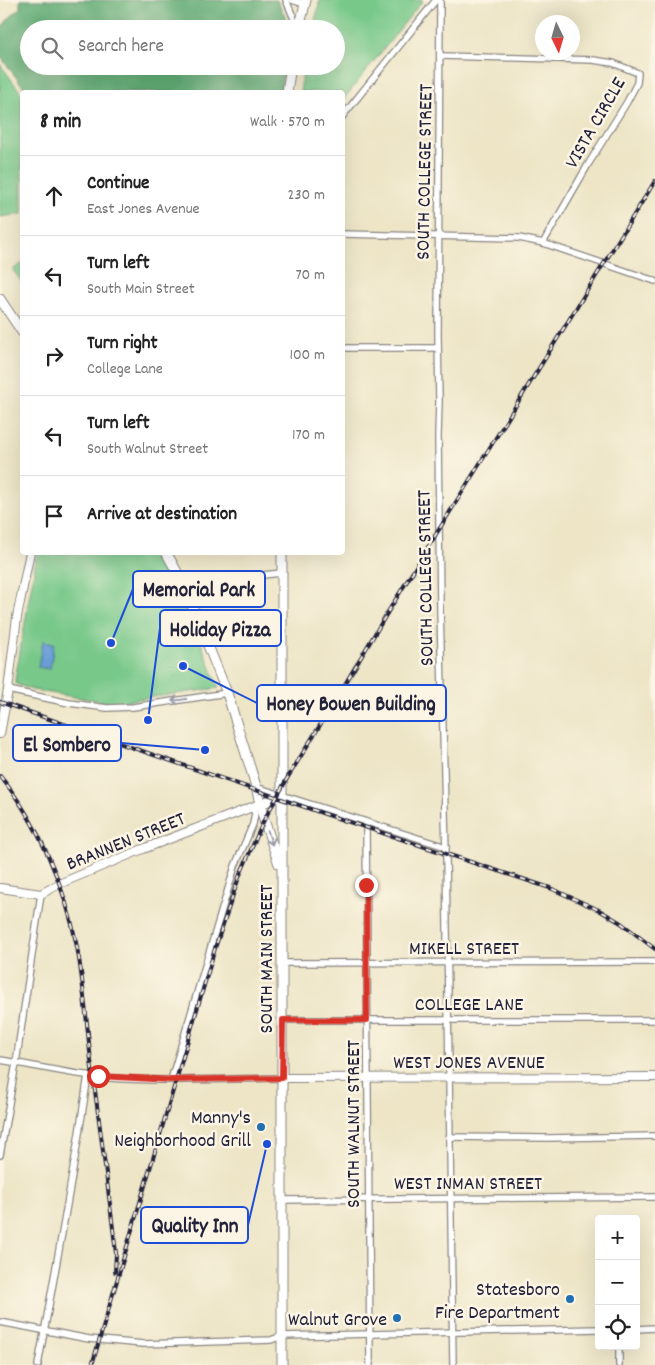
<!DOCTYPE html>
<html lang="en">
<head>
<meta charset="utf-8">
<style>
  :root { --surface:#fff; --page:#f6f6f6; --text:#222; --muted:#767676; --line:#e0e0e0 }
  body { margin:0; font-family:Dekko,sans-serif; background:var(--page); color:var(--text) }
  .controls { position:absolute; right:15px; bottom:15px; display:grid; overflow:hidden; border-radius:5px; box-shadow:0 5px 20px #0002 }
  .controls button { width:45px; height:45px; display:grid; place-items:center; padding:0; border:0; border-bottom:1px solid var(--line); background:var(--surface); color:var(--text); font:25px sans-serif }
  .compass { position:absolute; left:535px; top:15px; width:45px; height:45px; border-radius:50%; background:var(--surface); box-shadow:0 5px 20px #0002; rotate:175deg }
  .stop { position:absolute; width:15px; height:15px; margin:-11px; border:4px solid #d93025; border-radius:50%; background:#fff }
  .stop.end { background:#d93025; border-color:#fff; box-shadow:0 1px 5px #0008 }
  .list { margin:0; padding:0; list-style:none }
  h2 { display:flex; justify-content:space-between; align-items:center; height:65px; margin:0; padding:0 20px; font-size:21px }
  h2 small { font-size:16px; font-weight:400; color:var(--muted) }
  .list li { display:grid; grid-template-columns:32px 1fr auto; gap:15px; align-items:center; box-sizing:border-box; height:80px; padding:0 20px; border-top:1px solid var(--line) }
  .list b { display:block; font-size:19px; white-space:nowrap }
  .list p { margin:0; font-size:16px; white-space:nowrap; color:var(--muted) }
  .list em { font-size:16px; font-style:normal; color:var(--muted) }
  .icon { flex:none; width:28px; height:28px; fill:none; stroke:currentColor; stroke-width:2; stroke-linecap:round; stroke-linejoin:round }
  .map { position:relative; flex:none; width:655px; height:1365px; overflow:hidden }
  .search { position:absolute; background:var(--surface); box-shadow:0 5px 20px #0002; left:20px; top:20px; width:325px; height:55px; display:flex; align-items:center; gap:12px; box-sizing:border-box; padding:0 18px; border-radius:28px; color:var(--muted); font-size:19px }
  .panel { position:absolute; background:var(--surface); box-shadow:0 5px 20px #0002; left:20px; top:90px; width:325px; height:465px; border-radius:5px }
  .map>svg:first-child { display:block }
  .green { fill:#77c889; stroke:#4c7562 }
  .forest { fill:#61ac75; stroke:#426758 }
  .water { fill:#699dd5; stroke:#466088 }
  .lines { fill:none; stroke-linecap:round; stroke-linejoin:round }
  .street-casing { stroke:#888480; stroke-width:8 }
  .secondary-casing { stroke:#888480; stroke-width:10 }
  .primary-casing { stroke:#888480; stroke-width:11 }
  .street { stroke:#fff; stroke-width:5.5 }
  .secondary { stroke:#fff; stroke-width:8 }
  .primary { stroke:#fff; stroke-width:9 }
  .rail-casing { stroke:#22223b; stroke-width:4 }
  .rail { stroke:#fcf5e5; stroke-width:2; stroke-dasharray:5.5; stroke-linecap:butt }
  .oneway { stroke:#9c9ca7 }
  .route { stroke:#d93025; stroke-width:6 }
  .poi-dot { fill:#1f6fb2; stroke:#fcf5e5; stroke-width:2 }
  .labels { text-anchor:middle; stroke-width:5; stroke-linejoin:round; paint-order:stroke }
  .street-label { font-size:20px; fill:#22223b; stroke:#fcf5e5 }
  .poi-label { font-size:20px; fill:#22223b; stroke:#fcf5e5; text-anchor:end }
  .leader { fill:none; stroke:#1d4ed8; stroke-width:2 }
  .callout-dot { fill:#1d4ed8; stroke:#fcf5e5; stroke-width:2 }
  .callout { fill:#fcf5e5; stroke:#1d4ed8; stroke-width:2 }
  .callout-label { font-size:21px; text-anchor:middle; font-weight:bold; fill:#22223b }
</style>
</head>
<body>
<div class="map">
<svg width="655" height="1365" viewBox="0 0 655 1365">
  <rect width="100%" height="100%" fill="#fcf5e5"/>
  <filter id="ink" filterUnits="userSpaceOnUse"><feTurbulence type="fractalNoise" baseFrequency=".02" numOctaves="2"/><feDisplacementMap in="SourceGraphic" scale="10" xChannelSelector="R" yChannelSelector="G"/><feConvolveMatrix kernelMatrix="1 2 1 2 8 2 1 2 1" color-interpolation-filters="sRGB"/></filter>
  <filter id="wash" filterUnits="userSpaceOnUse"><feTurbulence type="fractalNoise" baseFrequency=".0096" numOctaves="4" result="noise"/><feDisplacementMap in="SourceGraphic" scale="20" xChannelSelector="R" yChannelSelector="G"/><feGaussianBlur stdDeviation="1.12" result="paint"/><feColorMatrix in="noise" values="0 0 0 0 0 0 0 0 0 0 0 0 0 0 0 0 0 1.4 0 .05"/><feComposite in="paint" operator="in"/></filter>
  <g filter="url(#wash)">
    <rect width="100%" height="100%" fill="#ede5c6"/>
    <g class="green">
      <path d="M320,0H423L343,100L342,92H300L304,66H336V29H313Z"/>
      <path d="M0,64L22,94V214L0,217Z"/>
      <path d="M22,263V283L13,270Z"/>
      <path d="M161,552L186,606L219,688L111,703L32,690L16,684L15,680L37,553Z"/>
    </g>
    <path class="forest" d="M20,0H277L291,29H29V66H285L280,92H27L0,56V29L11,16L20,8Z"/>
    <path class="water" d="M43,641L54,643L50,669L38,667Z"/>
  </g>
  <g filter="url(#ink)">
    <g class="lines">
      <defs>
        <g id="street">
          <path d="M286,0L294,19L296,29"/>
          <path d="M292,0L305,4"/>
          <path d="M440,0L438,335L439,402L438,436L440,608L446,854L453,1365"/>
          <path d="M441,56L593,60L613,63L638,73L637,83L627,102L589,163L543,243"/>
          <path d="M342,117L436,0"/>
          <path d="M342,234L519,238L543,243L655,281"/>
          <path d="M342,348H438"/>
          <path d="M183,583L282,573"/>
          <path d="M8,690L69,703L107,708L133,707L227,693"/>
          <path d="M256,787L446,847"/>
          <path d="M366,823L370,1365"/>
          <path d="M282,963L655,962"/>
          <path d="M283,1020H655"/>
          <path d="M0,1060C36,1066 74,1075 110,1078C167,1082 225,1079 282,1078"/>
          <path d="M171,1080L235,866L253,824L255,813L252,807"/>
          <path d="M449,1137L547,1138L655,1136"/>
          <path d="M0,1155L16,1063L41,894"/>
          <path d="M282,1200L655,1197"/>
          <path d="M0,1322L89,1339L143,1344L271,1340L282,1336L599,1329"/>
          <path d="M636,1329L655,1328"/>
          <path d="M38,1365C56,1268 74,1172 88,1075"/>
          <path d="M619,1365V1346"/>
        </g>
        <g id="secondary">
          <path d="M0,734L8,690L17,617L30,552"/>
          <path d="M0,888L41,894L59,884L143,849L260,804"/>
          <path d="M282,1078L655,1077"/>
        </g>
        <g id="primary">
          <path d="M299,29L306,0"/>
          <path d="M287,92L291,66"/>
          <path d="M0,299L22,332"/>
          <path d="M166,552L183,583L227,693L255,783L264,820L279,864"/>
          <path d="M282,552V1365"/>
          <path d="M260,804L276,798H282"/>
        </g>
      </defs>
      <use href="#street" class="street-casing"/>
      <use href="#secondary" class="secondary-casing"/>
      <use href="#primary" class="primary-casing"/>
      <use href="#street" class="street"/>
      <use href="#secondary" class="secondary"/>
      <use href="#primary" class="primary"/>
      <defs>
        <g id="rail">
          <path d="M0,702L325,814L550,888L599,910L621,923L655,949"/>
          <path d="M0,776C38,822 66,889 77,947C85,990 87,1033 93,1076C101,1135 109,1194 116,1253L115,1272"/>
          <path d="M92,1365L216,945L239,877L264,820L288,777L335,701L386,615L655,181"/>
        </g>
      </defs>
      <use href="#rail" class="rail-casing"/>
      <use href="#rail" class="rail"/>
    </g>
    <defs><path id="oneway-shaft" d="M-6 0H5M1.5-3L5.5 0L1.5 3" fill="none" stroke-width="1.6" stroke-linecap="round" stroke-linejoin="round" transform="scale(1.25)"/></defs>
    <g class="oneway">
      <use href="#oneway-shaft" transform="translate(179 700) rotate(172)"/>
      <use href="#oneway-shaft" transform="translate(270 838) rotate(72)"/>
    </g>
  </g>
  <g class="lines" filter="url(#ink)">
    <path class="route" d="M98,1076L171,1080L282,1078L283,1020H367L366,885"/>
  </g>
  <g class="poi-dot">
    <circle cx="261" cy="1127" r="5"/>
    <circle cx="570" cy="1299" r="5"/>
    <circle cx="397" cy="1318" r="5"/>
  </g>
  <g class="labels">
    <g class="street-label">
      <text transform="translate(594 122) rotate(-60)" y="7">VISTA CIRCLE</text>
      <text transform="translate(423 172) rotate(-89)" y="7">SOUTH COLLEGE STREET</text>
      <text transform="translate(424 578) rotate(-91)" y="7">SOUTH COLLEGE STREET</text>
      <text transform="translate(125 840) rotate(-22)" y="7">BRANNEN STREET</text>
      <text x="464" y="954">MIKELL STREET</text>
      <text transform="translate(265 959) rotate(-90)" y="7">SOUTH MAIN STREET</text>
      <text x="469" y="1010">COLLEGE LANE</text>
      <text x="469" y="1068">WEST JONES AVENUE</text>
      <text transform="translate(352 1124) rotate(-90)" y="7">SOUTH WALNUT STREET</text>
      <text x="468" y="1189">WEST INMAN STREET</text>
    </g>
    <g class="poi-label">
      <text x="251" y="1123">Manny's<tspan x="251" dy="23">Neighborhood Grill</tspan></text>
      <text x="560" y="1295">Statesboro<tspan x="560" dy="23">Fire Department</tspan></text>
      <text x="387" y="1325">Walnut Grove</text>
    </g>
  </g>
  <path class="leader" d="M111 643L133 589M148 720L160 628M183 666L257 703M205 750L121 743M267 1144L248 1225"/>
  <g class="callout-dot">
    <circle cx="111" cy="643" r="5"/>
    <circle cx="148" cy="720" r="5"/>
    <circle cx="183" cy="666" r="5"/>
    <circle cx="205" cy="750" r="5"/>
    <circle cx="267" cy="1144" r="5"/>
  </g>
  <g class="callout">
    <rect x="133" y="571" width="132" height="36" rx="5"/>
    <rect x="160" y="610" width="121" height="36" rx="5"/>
    <rect x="257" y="685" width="189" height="36" rx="5"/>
    <rect x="13" y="725" width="108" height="36" rx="5"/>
    <rect x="141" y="1207" width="107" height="36" rx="5"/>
  </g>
  <g class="callout-label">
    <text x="199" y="596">Memorial Park</text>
    <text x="220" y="636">Holiday Pizza</text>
    <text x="351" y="710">Honey Bowen Building</text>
    <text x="67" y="751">El Sombero</text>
    <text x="195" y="1232">Quality Inn</text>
  </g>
</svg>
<div class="controls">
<button>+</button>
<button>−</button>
<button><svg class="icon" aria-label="locate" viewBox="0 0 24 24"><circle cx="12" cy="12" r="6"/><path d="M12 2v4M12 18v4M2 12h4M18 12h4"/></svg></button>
</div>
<svg class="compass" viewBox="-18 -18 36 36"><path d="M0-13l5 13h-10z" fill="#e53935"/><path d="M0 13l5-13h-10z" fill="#767676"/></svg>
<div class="stop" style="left:98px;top:1076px"></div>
<div class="stop end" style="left:366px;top:885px"></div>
<div class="search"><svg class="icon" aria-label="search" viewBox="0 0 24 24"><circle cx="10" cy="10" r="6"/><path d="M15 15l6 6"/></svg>Search here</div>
<section class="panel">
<h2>8 min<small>Walk · 570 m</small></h2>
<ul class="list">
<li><svg class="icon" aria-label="ahead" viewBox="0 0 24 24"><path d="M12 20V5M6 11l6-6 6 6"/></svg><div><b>Continue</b><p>East Jones Avenue</p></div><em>230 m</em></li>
<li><svg class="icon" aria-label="left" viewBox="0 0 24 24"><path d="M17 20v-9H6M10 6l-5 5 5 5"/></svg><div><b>Turn left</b><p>South Main Street</p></div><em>70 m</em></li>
<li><svg class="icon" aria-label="right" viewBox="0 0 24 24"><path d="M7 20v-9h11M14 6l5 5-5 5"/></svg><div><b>Turn right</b><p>College Lane</p></div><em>100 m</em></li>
<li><svg class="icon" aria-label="left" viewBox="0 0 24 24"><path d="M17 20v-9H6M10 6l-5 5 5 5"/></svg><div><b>Turn left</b><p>South Walnut Street</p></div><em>170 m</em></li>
<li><svg class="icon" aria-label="arrive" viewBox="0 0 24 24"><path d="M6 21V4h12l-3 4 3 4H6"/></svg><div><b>Arrive at destination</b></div></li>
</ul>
</section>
</div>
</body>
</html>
